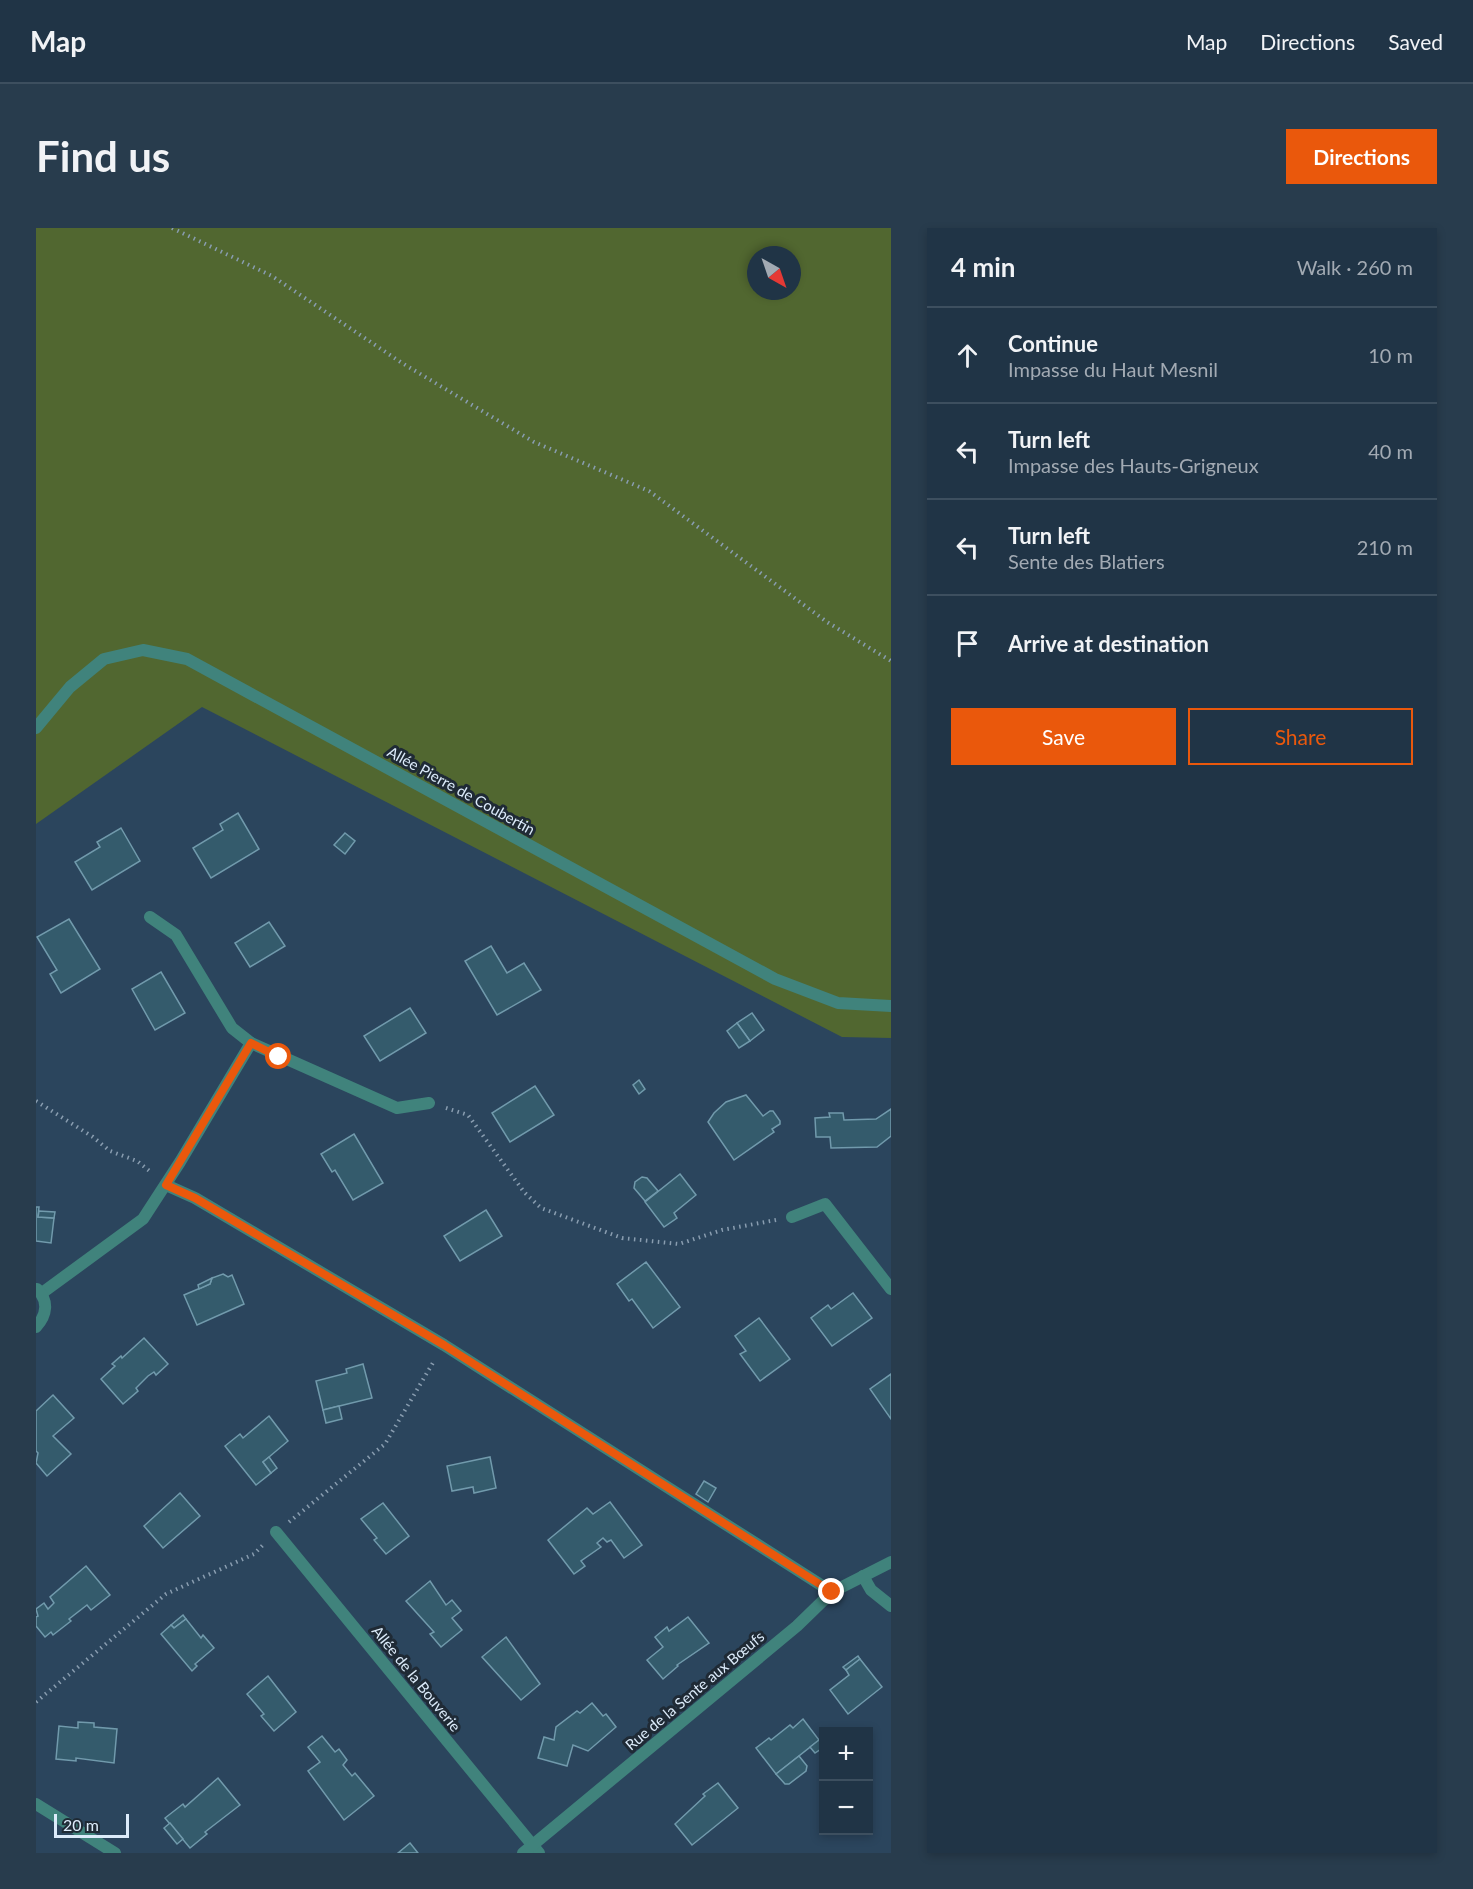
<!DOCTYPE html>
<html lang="en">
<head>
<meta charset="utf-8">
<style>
  :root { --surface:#203446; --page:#283c4d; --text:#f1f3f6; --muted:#a2aab3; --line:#3d4f5f; --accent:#ea580c }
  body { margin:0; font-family:Lato,sans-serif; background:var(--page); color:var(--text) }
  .controls { position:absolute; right:18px; bottom:18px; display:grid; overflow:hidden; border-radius:0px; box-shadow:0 3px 9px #0003 }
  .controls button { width:54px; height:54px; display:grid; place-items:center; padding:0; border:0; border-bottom:2px solid var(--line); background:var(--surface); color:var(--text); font:30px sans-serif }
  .compass { position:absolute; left:711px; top:18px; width:54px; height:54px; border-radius:50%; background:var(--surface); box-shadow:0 3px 9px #0003; rotate:140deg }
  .scale { position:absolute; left:18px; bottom:15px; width:75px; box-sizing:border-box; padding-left:6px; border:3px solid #dcebfa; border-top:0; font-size:16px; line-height:21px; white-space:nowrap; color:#dcebfa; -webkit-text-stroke:4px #1f2a35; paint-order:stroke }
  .stop { position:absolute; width:18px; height:18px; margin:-14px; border:4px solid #ea580c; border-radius:50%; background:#fff }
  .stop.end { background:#ea580c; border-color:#fff; box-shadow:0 2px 6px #0008 }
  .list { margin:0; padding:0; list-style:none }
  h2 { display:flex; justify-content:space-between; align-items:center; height:78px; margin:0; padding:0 24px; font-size:26px }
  h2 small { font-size:20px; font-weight:400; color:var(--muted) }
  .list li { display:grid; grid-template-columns:39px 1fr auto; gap:18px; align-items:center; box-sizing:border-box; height:96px; padding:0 24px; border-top:2px solid var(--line) }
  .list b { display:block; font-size:22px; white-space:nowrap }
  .list p { margin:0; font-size:20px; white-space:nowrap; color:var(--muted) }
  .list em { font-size:20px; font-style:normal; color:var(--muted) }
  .actions { display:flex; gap:12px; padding:18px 24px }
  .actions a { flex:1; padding:14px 0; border:2px solid var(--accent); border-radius:0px; text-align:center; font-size:21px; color:var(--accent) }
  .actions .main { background:var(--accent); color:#fff }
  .icon { flex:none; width:33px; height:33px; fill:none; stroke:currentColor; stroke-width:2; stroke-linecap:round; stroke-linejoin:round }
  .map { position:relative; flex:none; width:855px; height:1625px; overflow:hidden; border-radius:0px }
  header { display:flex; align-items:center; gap:36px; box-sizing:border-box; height:84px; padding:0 30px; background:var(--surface); border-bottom:2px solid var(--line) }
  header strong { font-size:28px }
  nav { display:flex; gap:33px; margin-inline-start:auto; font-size:21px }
  .intro { display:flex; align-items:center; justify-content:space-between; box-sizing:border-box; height:144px; padding:0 36px }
  h1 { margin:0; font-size:42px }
  .button { padding:15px 27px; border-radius:0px; background:var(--accent); color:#fff; font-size:21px; font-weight:700 }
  main { display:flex; gap:36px; padding:0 36px }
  aside { flex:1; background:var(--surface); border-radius:0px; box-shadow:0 3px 9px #0003 }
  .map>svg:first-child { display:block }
  .green { fill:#516730; fill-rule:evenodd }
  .building { fill:#345b6c; stroke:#719aac; stroke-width:1.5 }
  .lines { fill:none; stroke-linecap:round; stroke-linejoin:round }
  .path { stroke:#899db0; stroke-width:4; stroke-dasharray:1.5 4.5; stroke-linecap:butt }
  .lane { stroke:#40837c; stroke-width:12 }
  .street { stroke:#40837c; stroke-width:12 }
  .route { stroke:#ea580c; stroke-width:8 }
  .labels { text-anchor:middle; stroke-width:6; stroke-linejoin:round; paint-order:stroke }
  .street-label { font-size:15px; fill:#dcebfa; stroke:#1f2a35 }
</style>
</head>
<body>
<header>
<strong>Map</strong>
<nav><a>Map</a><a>Directions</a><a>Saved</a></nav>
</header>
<div class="intro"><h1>Find us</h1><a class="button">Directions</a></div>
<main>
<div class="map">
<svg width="855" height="1625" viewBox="0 0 855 1625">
  <rect width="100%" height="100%" fill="#2b455d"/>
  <path class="green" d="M0,0H855V810L806,809L166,479L0,596ZM720,27H756V63H720Z"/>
  <g class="building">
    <path d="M202,585L223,621L175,650L157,620L187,602L184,596Z"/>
    <path d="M85,600L104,633L56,662L39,634L64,619L61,614Z"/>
    <path d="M309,605L319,613L309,626L298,617Z"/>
    <path d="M33,691L64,741L25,765L14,746L21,742L1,709Z"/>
    <path d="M233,694L249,718L214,739L199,715Z"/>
    <path d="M455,718L471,745L488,735L505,762L461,787L429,733Z"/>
    <path d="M125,744L149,785L119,802L96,761Z"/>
    <path d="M374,780L390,805L344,833L328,808Z"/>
    <path d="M716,785L728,802L714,813L701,795Z"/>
    <path d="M701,795L714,813L703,820L691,803Z"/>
    <path d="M603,852L609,861L603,866L597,857Z"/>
    <path d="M499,858L518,887L474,914L456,885Z"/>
    <path d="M710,867L727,888L734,883H737L744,893V896L736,901L738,904L698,932L672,894L678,885L690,874Z"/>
    <path d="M855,881V908L841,919L795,920L794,909H780L779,890L794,889L793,885H807L808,892L840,891Z"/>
    <path d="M318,906L347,955L317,972L299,942L296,944L285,926Z"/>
    <path d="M644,946L660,967L638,985L641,990L628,999L609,974Z"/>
    <path d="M606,949L611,950L622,963L609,973L598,960L599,954Z"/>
    <path d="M0,979H3L2,989L18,990L15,1015L0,1013Z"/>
    <path d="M450,982L466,1008L424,1033L408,1008Z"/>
    <path d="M3,983L19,984L18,990L2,989Z"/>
    <path d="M610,1034L644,1079L617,1100L596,1071L593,1073L581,1056Z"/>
    <path d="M187,1046L192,1049L196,1047L208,1076L161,1097L148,1067L174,1056L176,1050Z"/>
    <path d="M176,1050L174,1056L163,1061L162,1057Z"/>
    <path d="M817,1065L836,1090L796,1118L775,1090L792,1077L795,1081Z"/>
    <path d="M723,1090L754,1131L724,1153L704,1126L710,1123L699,1108Z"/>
    <path d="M108,1110L132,1136L120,1147L118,1144L112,1148L100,1160L102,1163L87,1176L65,1151L79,1138L76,1136L85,1128L86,1130Z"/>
    <path d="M327,1136L336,1170L287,1182L280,1153L311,1145L310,1141Z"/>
    <path d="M855,1146V1191L834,1161Z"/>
    <path d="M17,1167L38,1190L17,1208L35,1226L11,1248L0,1235L2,1225L0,1223V1183Z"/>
    <path d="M303,1178L306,1191L290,1195L287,1182Z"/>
    <path d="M233,1188L252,1213L227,1234L235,1245L220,1257L189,1218L204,1206L207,1210Z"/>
    <path d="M233,1229L241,1240L235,1245L227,1234Z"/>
    <path d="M454,1229L460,1260L438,1265L437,1259L416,1263L411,1238Z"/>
    <path d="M668,1253L680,1260L672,1274L660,1266Z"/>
    <path d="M144,1265L164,1288L127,1320L108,1298Z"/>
    <path d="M574,1274L606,1317L588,1330L575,1312L571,1314L567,1310L561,1315L565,1319L545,1333L549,1338L538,1346L512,1312L551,1280L557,1286Z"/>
    <path d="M347,1275L373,1308L350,1326L338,1312L341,1310L325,1291Z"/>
    <path d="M50,1338L74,1367L55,1382L51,1377L33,1391L35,1393L17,1407L15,1404L9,1409L0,1398V1389L2,1388L0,1381L8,1375L12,1381L18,1375L14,1369Z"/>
    <path d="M394,1353L410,1377L416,1372L425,1383L416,1390L426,1402L405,1419L394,1406L398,1404L370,1373Z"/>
    <path d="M147,1387L150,1391L138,1400L135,1397Z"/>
    <path d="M652,1389L673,1415L641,1437L642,1438L627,1451L611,1432L627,1419L619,1409L631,1399L633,1403Z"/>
    <path d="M150,1391L165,1410L167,1407L178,1420L159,1436L161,1438L156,1443L125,1406L135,1397L138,1400Z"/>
    <path d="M470,1409L504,1456L485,1472L446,1429Z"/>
    <path d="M822,1428L824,1431L810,1442L807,1439Z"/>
    <path d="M824,1431L846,1459L812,1486L794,1462L813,1447L810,1442Z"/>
    <path d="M232,1448L260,1484L238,1503L225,1488L228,1486L211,1466Z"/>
    <path d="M556,1475L567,1488L570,1486L580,1499L552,1523L537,1517L531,1538L502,1530L508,1509L518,1512L520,1499L541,1483L544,1485Z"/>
    <path d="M767,1491L783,1512L740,1546L720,1520L733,1510L735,1512L754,1497L757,1500Z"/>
    <path d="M42,1494L58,1495V1499L81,1501L78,1535L40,1530V1533L20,1531L23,1498L42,1500Z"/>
    <path d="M286,1508L299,1524L303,1521L311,1532L307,1537L316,1548L319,1545L338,1568L308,1592L272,1543L284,1534L272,1519Z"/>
    <path d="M783,1512L788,1519L779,1525L774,1519Z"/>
    <path d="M763,1528L771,1538L770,1543L753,1556H749L740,1546Z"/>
    <path d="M182,1550L204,1577L169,1604L171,1606L154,1620L129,1590L147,1576L149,1579Z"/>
    <path d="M682,1555L702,1580L656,1617L639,1596L669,1568L667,1566Z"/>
    <path d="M134,1595L147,1611L141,1616L128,1600Z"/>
    <path d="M374,1615L382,1625H362Z"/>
  </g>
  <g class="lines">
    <g class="path">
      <path d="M136,0L236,48L366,135L498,214L613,263L791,394L855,433"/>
      <path d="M0,873L57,909L74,923L101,933L116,945"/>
      <path d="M410,880L432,887L488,964L505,980L586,1010L643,1016L686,1002L740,992"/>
      <path d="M253,1294L349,1216L398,1133"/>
      <path d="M0,1474L130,1366L218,1326L227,1317"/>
    </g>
    <path class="lane" d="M827,1348L835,1362L855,1378"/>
    <g class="street">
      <path d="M0,500L34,459L68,431L107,422L151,431L739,751L802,775L855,778"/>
      <path d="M114,689L140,707L196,800L215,815L361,880L393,875"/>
      <path d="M130,957L159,970L408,1117L796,1364"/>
      <path d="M756,989L789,976L855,1061"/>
      <path d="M6,1065L107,991L144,934L215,815"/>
      <path d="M0,1099C11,1087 13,1073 1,1061"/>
      <path d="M240,1304L503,1625"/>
      <path d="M0,1576L79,1625"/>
      <path d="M487,1625L761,1398L796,1364L855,1334"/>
    </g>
  </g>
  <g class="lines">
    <path class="route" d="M243,829L215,815L130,957L159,970L408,1117L796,1364"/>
  </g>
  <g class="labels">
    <g class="street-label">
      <text transform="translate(425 563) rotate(29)" y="5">Allée Pierre de Coubertin</text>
      <text transform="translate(380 1451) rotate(51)" y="5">Allée de la Bouverie</text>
      <text transform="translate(659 1463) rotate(-40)" y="5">Rue de la Sente aux Bœufs</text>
    </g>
  </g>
</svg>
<div class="controls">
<button>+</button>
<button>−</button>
</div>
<svg class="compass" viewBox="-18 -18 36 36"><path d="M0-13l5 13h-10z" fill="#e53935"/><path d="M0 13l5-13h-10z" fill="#a2aab3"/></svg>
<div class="scale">20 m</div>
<div class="stop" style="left:243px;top:829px"></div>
<div class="stop end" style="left:796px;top:1364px"></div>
</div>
<aside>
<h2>4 min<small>Walk · 260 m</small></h2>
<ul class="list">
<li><svg class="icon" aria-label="ahead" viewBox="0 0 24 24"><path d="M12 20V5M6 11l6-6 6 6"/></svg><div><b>Continue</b><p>Impasse du Haut Mesnil</p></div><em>10 m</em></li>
<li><svg class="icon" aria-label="left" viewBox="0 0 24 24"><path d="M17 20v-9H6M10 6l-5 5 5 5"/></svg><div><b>Turn left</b><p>Impasse des Hauts-Grigneux</p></div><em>40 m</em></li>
<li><svg class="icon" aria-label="left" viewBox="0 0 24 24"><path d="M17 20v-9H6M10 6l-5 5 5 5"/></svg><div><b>Turn left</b><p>Sente des Blatiers</p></div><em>210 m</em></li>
<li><svg class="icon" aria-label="arrive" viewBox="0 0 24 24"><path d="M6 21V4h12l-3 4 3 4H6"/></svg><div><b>Arrive at destination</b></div></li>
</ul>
<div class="actions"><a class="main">Save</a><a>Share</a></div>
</aside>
</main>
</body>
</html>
